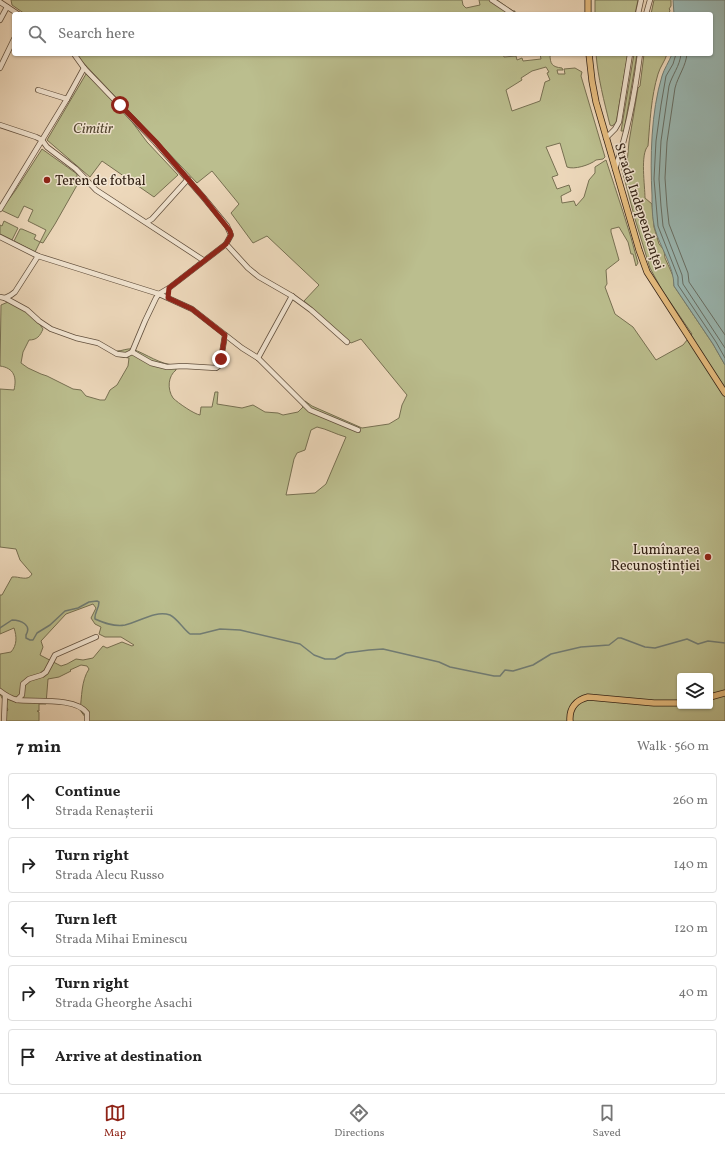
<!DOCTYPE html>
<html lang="en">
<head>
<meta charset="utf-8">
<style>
  :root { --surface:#fff; --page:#f2f2f2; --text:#222; --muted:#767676; --line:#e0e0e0; --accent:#8f2418 }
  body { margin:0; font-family:Vollkorn,serif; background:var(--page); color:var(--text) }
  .controls { position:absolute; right:12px; bottom:12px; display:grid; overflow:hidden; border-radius:4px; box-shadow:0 1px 3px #0004 }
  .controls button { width:36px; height:36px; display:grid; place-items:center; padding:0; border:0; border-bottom:1px solid var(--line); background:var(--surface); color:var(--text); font:20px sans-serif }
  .stop { position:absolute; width:12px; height:12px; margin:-9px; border:3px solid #8f2418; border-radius:50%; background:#fff }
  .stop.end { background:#8f2418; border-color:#fff; box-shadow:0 1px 4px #0008 }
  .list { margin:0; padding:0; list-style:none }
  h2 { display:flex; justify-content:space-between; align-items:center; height:52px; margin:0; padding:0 16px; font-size:17px }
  h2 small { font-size:13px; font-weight:400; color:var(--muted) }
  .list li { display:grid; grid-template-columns:26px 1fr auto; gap:12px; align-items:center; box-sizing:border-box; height:56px; margin:0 8px 8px; padding:0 8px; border:1px solid var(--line); border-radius:4px }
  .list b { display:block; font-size:15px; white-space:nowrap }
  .list p { margin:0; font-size:13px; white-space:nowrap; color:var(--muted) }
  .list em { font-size:13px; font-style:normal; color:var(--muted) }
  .icon { flex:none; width:22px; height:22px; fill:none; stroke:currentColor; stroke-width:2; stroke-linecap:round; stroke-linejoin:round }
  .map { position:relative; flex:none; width:725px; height:721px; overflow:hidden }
  .search { position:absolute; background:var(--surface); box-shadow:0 1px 3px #0004; left:12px; right:12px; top:12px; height:44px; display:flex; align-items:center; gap:10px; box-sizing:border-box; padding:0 14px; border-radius:4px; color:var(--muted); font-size:15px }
  .sheet { height:372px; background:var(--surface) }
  nav { display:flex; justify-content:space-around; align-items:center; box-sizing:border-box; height:56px; border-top:1px solid var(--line); background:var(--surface); font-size:11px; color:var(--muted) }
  nav a { display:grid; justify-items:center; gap:2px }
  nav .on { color:var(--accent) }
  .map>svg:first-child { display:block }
  .green { fill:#bbbe8e; stroke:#777052; fill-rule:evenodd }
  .water { fill:#9ab9b5; stroke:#717d75 }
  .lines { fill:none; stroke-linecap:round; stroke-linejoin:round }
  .shore { stroke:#666e65; stroke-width:1 }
  .stream { stroke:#717d75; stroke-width:1.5 }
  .minor-casing { stroke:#62503e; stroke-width:6 }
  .major-casing { stroke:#332215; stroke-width:7 }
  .minor { stroke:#f3e6d3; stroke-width:4.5 }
  .major { stroke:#e6bc7e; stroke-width:5.5 }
  .route { stroke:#8f2418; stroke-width:5 }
  .poi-dot { fill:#8f2418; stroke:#f3e6d3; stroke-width:1.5 }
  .labels { text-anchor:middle; stroke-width:3; stroke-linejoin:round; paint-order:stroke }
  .park-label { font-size:14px; font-style:italic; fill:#554933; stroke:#f3e6d3 }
  .poi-label { font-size:14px; fill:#332215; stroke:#f3e6d3; text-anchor:start }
  .street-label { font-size:14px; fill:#332215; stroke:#f3e6d3 }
</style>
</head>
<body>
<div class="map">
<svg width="725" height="721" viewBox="0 0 725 721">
  <rect width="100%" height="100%" fill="#edd8bb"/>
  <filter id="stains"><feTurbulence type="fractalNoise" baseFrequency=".005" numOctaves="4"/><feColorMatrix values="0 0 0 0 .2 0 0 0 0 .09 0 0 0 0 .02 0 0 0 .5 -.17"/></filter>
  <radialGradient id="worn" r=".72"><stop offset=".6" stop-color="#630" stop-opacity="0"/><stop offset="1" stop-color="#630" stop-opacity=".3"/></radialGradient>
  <g class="green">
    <path d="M11,0H462L463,5L466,8L480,5L479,0H497L513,11H515V14H25L12,5Z"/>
    <path d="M595,0H638L635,14H595Z"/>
    <path d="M654,0H671V6L669,9L670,10L669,14H651Z"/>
    <path d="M75,54H503L504,57L516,56L517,60L522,58L523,61L541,59L540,54H550C550,64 552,67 562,68L563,70H557L558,74H565L564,69L575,68L582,72L581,76L605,157L603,159L596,160C590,165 574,170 567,167L560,143L546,147L558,175L552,177L557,189L569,185L571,191L561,196L562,203L574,201L576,206L584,197L589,180L595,173V167L606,160C617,194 629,228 638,263L636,266L633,254H631L628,242L619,227L611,229V232L619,260L606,270L607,284L605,287L615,314L633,327L656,360L683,345L692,334L662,290L650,268L635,219L621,166L627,163L629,142L638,88L640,86L644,54H667C665,61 660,67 658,74C651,97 650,122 648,146C640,154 645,186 645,198L652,204L654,227L659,244L664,250L665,258L674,278V286L713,344L725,365V721H88L80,710C82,697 81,681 89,669L87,666L81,665L70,670L71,671L59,677L48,679L46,704H39V711H37L39,712V721H6V712L8,710L0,694V654L11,652C17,645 17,637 14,628L0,634V595H2L12,577C19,576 28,582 32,574L20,560L16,549L0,547V389L14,390C17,377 14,368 0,366L1,305L8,302C22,308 35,316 43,329C40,336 37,340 29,340L23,352L21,363L28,368L41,374L47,376L73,389L81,390L86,396L100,400H105L110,390L117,385L128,366L129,358L116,356L117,351C122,351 128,348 132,349C147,354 160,365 176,365V370C168,376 167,389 173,398C178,403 194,414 200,415L201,407H212L215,392H218L217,404L242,408L253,405L265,412L278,413L283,415L298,412L303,407L302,405L305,401L312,406L362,428L389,424L399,418L402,405L407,395L361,339L351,343L304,301L319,285L267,236L253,243L231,213L239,204L212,171L197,183ZM546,67L549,72L547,73L550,80L545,82L540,101L512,111L506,90L522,80L521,78L532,71ZM317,427C327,429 335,434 346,437L326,484L315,493L286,495L294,459L297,453L305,450L311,430ZM93,604L96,608L91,618L95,624L101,627L99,634L105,637H121L134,645L132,646L122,642L107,648L103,646L93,658L83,660L76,659L67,664L61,666L40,655L43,647L41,641L66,614ZM680,676H710V706H680Z"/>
    <path d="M596,54H628L616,123L612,126L610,125C604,101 598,78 596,54Z"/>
    <path d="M634,54H637L624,131H621Z"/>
    <path d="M86,74L127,115L147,142L178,175L154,197L102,161L90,177L47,140Z"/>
    <path d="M42,149L77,174V177L80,180L55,224L43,243L40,242L35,252L14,241L20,229H22L36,235L34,239L40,242L46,230L28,221L33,210L24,206L18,218L1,210L15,191Z"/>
    <path d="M4,221L18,228L12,240L0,234V225L2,226Z"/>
  </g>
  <path class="water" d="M673,0H725V365L713,344L674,286C674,267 660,247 655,229C652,218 652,206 652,195C650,158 651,112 662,76C664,69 669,62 672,54H711V14H674Z"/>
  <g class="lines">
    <g class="shore">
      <path d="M676,54L673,64L666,76L661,105L656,141L654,179L658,226L678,277V285L716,342L725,358"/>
      <path d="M681,54C680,66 672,75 669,86L661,141L659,179L661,206L663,226L682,275L683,284L725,348"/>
      <path d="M687,54C686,66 678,76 675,88L667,142L665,178L667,206L669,224L688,273L689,282L725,335"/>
    </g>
    <path class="stream" d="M0,628L12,620C21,620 32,625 26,635V638L30,640H33L37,633L50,625L65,611L78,608L89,602L97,601L99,602C99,609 94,613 95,619C104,623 114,627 125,625C139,622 155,610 170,615C178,619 183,629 190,634H200L220,629L240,630L300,644L314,655L325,659H335L346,653L369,650L383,649L439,662L450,667L494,676H500L505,670L513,671L533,665L551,654L581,647L609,645L618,638H621L645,647L655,648L687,639L698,644L708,641L725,643"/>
    <defs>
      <g id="minor">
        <path d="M492,0L513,14"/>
        <path d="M0,2L18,14"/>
        <path d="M638,14L641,0"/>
        <path d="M646,14L650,0"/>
        <path d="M0,20L7,7"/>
        <path d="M74,54L84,68L155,142L204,198L227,226L231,235L226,244L169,288L159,294L156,298L145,321L132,352"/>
        <path d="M0,68L14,39"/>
        <path d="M38,90L67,99"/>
        <path d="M0,125L36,137L42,140L47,147L76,169L96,190L203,260"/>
        <path d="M606,138L615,129L619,122L630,54"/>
        <path d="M615,169C628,132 635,93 640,54"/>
        <path d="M0,209L67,99L84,68"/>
        <path d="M147,222L152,219L188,179"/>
        <path d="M0,237L38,256L159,294L192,309L242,348L258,358L310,410L358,430"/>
        <path d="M226,244L248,268L259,277L292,296L311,310L347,342"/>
        <path d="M0,297L5,298L27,310L39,321L51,329L76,338L98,343L117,354L126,355L132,352L151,363L167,367L183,366L216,368L220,365L225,335"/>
        <path d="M5,298L11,295L15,292L38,256"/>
        <path d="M258,358L292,296"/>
        <path d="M0,691C5,695 10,698 17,700C34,702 76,697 87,713V721"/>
        <path d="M17,700L22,695L23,684L29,679L42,675L46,672L55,655L96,637"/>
        <path d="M4,721L5,695"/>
      </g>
      <g id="major">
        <path d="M588,0V14"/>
        <path d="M589,54L592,81L596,102L639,250L647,272L725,393"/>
        <path d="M710,697L725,693"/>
        <path d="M570,721C569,708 576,700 588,697L654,703H680"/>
      </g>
    </defs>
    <use href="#minor" class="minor-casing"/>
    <use href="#major" class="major-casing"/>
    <use href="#minor" class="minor"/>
    <use href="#major" class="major"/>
  </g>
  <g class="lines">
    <path class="route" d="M120,105L156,142L204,198L230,231L231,235L226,244L169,288L168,298L192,309L225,335L221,359"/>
  </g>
  <g class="poi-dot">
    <circle cx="47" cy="180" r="4"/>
    <circle cx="708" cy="557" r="4"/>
  </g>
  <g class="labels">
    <g class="park-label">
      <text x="93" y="133">Cimitir</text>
    </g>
    <g class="poi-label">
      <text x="55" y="185">Teren de fotbal</text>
      <text x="700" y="554" text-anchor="end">Lumînarea<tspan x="700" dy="16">Recunoștinției</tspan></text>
    </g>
    <g class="street-label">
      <text transform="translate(640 206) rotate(72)" y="5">Strada Independenței</text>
    </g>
  </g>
  <rect width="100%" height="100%" filter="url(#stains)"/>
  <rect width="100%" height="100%" fill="url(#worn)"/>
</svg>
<div class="controls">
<button><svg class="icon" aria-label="layers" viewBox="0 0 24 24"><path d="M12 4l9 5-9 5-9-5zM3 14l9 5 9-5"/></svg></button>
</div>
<div class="stop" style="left:120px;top:105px"></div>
<div class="stop end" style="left:221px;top:359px"></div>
<div class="search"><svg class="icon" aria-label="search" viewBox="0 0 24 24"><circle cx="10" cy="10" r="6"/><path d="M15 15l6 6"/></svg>Search here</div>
</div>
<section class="sheet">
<h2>7 min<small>Walk · 560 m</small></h2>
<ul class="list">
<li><svg class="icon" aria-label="ahead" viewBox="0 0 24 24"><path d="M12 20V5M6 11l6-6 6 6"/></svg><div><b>Continue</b><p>Strada Renașterii</p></div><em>260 m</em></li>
<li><svg class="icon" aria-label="right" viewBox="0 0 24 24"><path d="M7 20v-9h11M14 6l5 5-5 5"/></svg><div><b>Turn right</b><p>Strada Alecu Russo</p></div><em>140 m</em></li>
<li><svg class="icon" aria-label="left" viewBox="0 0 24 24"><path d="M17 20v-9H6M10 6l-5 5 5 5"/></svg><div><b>Turn left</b><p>Strada Mihai Eminescu</p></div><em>120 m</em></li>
<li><svg class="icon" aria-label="right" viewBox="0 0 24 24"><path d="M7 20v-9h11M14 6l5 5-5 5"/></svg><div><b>Turn right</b><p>Strada Gheorghe Asachi</p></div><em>40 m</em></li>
<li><svg class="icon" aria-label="arrive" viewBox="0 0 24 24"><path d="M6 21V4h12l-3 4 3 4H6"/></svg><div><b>Arrive at destination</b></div></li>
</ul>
</section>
<nav>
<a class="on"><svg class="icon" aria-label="map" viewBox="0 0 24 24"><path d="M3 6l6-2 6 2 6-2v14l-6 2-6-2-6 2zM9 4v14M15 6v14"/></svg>Map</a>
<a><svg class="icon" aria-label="directions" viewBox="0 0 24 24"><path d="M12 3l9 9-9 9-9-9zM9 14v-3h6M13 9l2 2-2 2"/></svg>Directions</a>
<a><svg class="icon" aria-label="saved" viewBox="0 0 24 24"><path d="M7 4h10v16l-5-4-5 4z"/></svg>Saved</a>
</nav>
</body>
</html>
